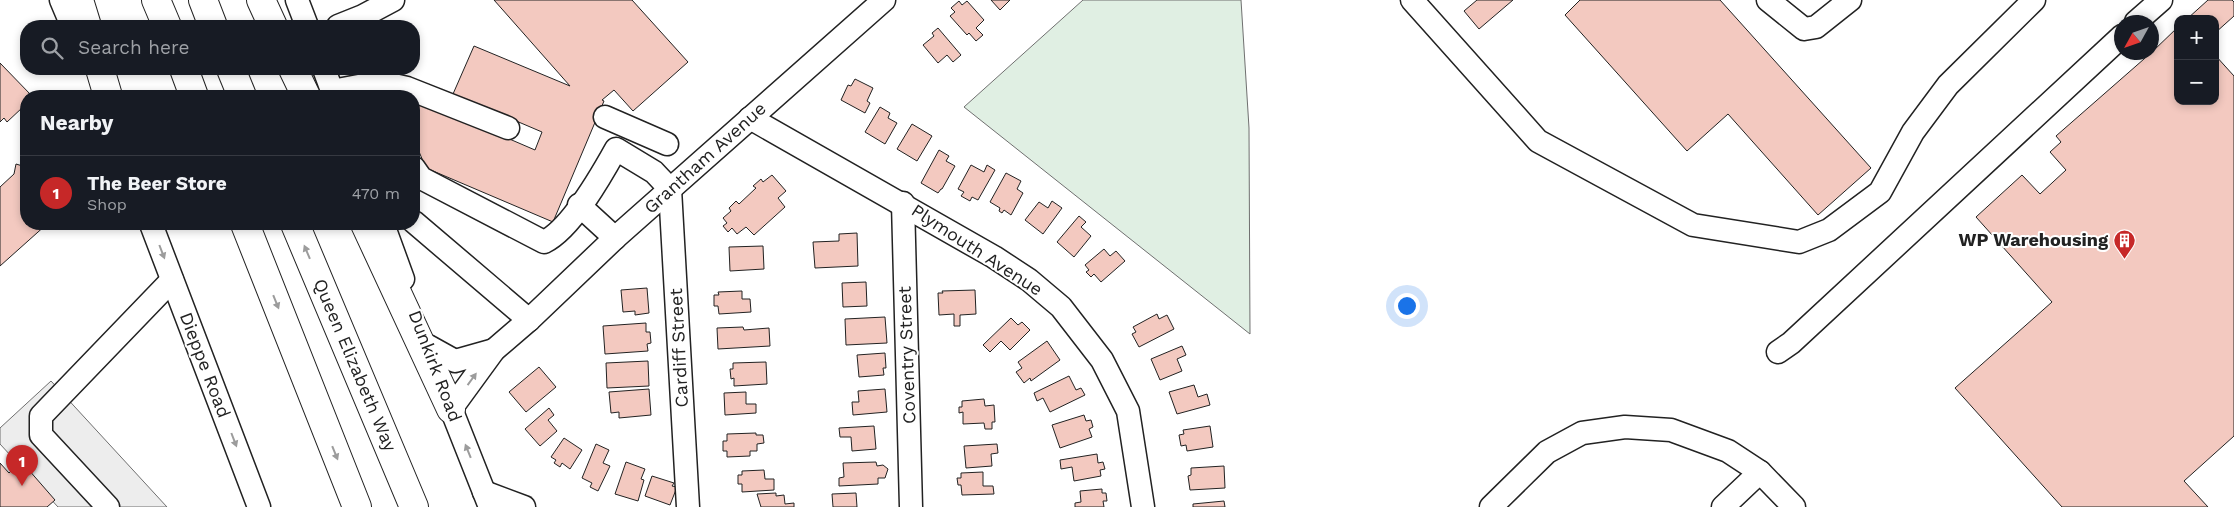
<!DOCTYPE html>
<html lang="en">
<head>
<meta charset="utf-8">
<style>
  :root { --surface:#171b24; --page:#20242c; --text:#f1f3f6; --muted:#9ea1a6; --line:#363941; --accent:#c62828 }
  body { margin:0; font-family:"Work Sans",sans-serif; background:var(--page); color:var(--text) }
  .controls { position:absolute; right:15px; top:15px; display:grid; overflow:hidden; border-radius:10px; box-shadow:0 2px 8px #0003 }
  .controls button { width:45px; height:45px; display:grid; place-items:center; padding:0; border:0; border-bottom:1px solid var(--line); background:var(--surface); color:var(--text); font:25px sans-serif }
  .compass { position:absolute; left:2114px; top:15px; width:45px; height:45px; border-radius:50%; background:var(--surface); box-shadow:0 2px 8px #0003; rotate:230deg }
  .you { position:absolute; left:1406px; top:305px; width:18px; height:18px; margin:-12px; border:4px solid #fff; border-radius:50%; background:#1a73e8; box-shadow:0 0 0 8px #1a73e833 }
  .badge { display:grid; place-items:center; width:32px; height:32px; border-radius:50%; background:var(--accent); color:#fff; font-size:16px; font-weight:700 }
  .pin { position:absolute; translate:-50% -41px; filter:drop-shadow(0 1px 2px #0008) }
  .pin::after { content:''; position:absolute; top:26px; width:18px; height:15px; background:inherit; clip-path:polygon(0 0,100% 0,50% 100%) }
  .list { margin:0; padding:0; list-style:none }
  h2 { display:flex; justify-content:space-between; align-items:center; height:65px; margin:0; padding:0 20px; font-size:21px }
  h2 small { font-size:16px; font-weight:400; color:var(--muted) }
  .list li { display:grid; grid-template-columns:32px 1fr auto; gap:15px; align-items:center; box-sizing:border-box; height:75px; padding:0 20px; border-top:1px solid var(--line) }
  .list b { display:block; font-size:19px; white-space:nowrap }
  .list p { margin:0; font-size:16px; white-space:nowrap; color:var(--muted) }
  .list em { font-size:16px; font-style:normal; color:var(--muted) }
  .icon { flex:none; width:28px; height:28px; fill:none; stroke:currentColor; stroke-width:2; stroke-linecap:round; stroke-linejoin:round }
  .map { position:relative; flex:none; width:2234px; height:507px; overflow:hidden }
  .search { position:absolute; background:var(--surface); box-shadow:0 2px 8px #0003; left:20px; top:20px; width:400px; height:55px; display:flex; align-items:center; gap:12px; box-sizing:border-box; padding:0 18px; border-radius:20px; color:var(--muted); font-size:19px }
  .panel { position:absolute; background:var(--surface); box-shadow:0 2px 8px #0003; left:20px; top:90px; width:400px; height:140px; border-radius:20px }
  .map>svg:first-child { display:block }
  .green { fill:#e0efe3; stroke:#6f6f6f }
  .parking { fill:#ededed; stroke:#6f6f6f }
  .building { fill:#f3c9c0; stroke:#222 }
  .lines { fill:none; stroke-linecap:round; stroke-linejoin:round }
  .minor-casing { stroke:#222; stroke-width:25 }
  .highway-casing { stroke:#222; stroke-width:30 }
  .minor { stroke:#fff; stroke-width:22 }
  .highway { stroke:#fff; stroke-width:28 }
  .oneway { fill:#9c9c9c }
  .labels { text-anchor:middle; stroke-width:4; stroke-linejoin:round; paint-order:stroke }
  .street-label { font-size:18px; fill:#222; stroke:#fff }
  .poi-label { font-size:18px; font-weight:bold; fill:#222; stroke:#fff; text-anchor:end }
</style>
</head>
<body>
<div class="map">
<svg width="2234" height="507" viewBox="0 0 2234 507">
  <rect width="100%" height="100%" fill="#fff"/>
  <path class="green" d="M1083,0H1241L1249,128L1250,334L964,107Z"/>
  <path class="parking" d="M51,381L167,507H58L0,444V428Z"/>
  <g class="building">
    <path d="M494,0H632L688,62L633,111L614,90L602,100L604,101L553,222L426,168L414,140V98L535,150L542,132L453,94L474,46L570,86Z"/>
    <path d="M991,0H1010L1000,10Z"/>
    <path d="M1477,0H1513L1479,29L1464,11Z"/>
    <path d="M1580,0H1720L1871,168L1818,215L1728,114L1687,151L1565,15Z"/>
    <path d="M2208,0H2232L2234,2V16L2215,33V19H2187Z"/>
    <path d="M959,1L962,5L967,1L984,20L976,28L983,35L976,41L969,33L967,35L950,16L955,12L951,8Z"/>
    <path d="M2178,27V101H2215V55L2234,76V436L2184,481L2208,507H2062L1955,388L2052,302L1976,217L2022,175L2040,194L2066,170L2050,152L2061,142L2056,136L2152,52Z"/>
    <path d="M938,28L961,55L953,62L947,55L938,63L923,45L934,36L932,33Z"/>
    <path d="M0,63L31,95L26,96V99L21,104L23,107L7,122L4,118L0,122Z"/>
    <path d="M855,79L873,88L867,101L870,103L865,113L841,100L848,85L851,86Z"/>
    <path d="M880,107L890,113L888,118L897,123L885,144L865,132Z"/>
    <path d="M912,124L932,136L917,161L897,149Z"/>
    <path d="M939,150L949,156L946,161L955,166L942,189H941L938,193L921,183Z"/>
    <path d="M16,164L26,167V224H47L0,266V187L14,174Z"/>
    <path d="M971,165L984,172L987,165L995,170L978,200L972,197L970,201L961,196L964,192L958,189Z"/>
    <path d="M1006,173L1021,181L1017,189L1023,193L1011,215L1004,210L1002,213L999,211L1000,208L990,202Z"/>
    <path d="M772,175L786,191L778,198L785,207L754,235L746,227L737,234L732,228L728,232L723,226L727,223L723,218L731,211L729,208L736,201L739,204L756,188L753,186L761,179L763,182Z"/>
    <path d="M1052,201L1062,208L1043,234L1025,220L1039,202L1048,208Z"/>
    <path d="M1079,216L1086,222L1081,227L1091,236L1074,257L1057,242Z"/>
    <path d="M857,233L858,266L815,268L813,242L839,241V234Z"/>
    <path d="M763,246L764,269L730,271L729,247Z"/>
    <path d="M1104,249L1110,256L1116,251L1125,261L1101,282L1094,274L1091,277L1086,272L1089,270L1085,265Z"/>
    <path d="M866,282L867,306L843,307L842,283Z"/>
    <path d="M647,288L649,313L635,315V311L623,312L621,290Z"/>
    <path d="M975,290L976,314L960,315V326H954V314L939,315L938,293H943L942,291Z"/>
    <path d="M742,291V299H750L751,312L719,314L718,306H714V295H719L718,292Z"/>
    <path d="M1157,314L1159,319L1167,315L1174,329L1139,347L1132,334L1136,332L1133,327Z"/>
    <path d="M885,317L887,343L846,345L845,319Z"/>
    <path d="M1011,318L1018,325L1022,322L1030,330L1010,350L1001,341L990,352L983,345Z"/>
    <path d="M646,323V332H650L651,343L647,344L648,351L605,354L603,326Z"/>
    <path d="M743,327L744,330L769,328L770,346L718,349L717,328Z"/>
    <path d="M1047,341L1060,360L1031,381L1030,378L1024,383L1016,372L1022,368L1018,362Z"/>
    <path d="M1182,346L1186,355L1177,359L1182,371L1160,380L1151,359Z"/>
    <path d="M885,353L886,368H883L884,375L859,377L857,355Z"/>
    <path d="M648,361L649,386L607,388L606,363Z"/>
    <path d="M766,362L767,384L734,386V378L731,379L730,369H733V363Z"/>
    <path d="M539,367L556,387L526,412L509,392Z"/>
    <path d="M1069,376L1076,390L1081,388L1085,395L1050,412L1043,398L1037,401L1034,393Z"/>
    <path d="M1194,385L1198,397L1207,394L1210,405L1177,414L1169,392Z"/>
    <path d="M649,389L651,415L619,418V412L611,413L609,392Z"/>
    <path d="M885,389L887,412L853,415L852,402H859L858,391Z"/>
    <path d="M746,392V404H756V413L725,415L724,393Z"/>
    <path d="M984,399L985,406L994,405L995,422H992V429H985L984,423L963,424V412L959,413V407H962V401Z"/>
    <path d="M549,408L554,415L548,420L557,431L540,446L525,429Z"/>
    <path d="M1084,415L1086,421L1091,420L1093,427L1089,429L1092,437L1060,448L1052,425Z"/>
    <path d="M874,426L876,449L852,451L851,437H840L839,428Z"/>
    <path d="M1210,426L1213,447L1187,451L1186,445L1181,446L1179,435L1184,434L1183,430Z"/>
    <path d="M756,433V435H763L764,443L757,444V451H750V456L727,457V451H723V441H727V434Z"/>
    <path d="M564,438L582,450L570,469L562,463L560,467L554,463L556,460L551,457Z"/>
    <path d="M596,444L609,450L603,463L610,466L598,491L590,487L592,483L582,478Z"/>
    <path d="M997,444L998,453L991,454L992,466L966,468L964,446Z"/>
    <path d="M1097,454L1098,463L1103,462L1105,469L1100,470L1101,476L1074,481L1072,467L1061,469L1060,460Z"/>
    <path d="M21,461L55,500L47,507H0V463L9,473Z"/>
    <path d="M626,462L645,469L641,479L644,480L638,501L615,494Z"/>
    <path d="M876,462L877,466L883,465L888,469L885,478H878V484L839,486V478L844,477L843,463Z"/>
    <path d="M1224,466L1225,488L1190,490L1188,476L1191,475V468Z"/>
    <path d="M764,470L765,479H774V490L742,492V484H738V475H742V471Z"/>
    <path d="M983,472V486H993L994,494L962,495L961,485H958L957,478H961V473Z"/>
    <path d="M652,476L674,483L672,486L677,487L670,505L645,496Z"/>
    <path d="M1102,489V493H1106L1107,501H1103L1104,507H1075V503L1081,502L1080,491Z"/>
    <path d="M776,493V496L784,495L785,504L794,503V507H761L757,494Z"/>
    <path d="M856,493L857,507H833L832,494Z"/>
    <path d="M1224,501L1225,507H1193V504Z"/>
  </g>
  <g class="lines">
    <defs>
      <g id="minor">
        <path d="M61,0L72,26"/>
        <path d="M297,0L307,26"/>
        <path d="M1412,0L1538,141L1693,225L1799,242L1829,230L1880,192L1913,132L1948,85L2034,0"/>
        <path d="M1768,0L1804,29L1816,27L1850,0"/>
        <path d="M2136,22L2161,0"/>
        <path d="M338,26L363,16L393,0"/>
        <path d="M324,69L334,96"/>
        <path d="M388,69L380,82L407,88L508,128"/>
        <path d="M332,91L380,82L386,96"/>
        <path d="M605,117L667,144"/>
        <path d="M750,118L994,257L1029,280L1061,307L1102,360L1128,411L1143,507"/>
        <path d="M414,168L421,178L544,242C571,229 601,176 616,149L654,172L670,189L688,507"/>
        <path d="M903,203L911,507"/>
        <path d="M579,205L615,238"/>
        <path d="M414,222L529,320"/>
        <path d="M151,224L259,507"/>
        <path d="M383,224L403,279"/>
        <path d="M428,346L455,361L494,350"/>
        <path d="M1778,352L1791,343L2122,36"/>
        <path d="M446,396L490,507"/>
        <path d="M451,409L494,350L529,320L615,238L884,0"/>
        <path d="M484,492L524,507"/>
        <path d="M108,507L41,435V416L172,280"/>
        <path d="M1491,507L1547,452L1582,433L1625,427L1671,430L1728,451L1760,472L1794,507"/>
        <path d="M1723,507L1760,472"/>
      </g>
      <g id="highway">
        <path d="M79,0L87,26"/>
        <path d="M156,0L167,26"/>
        <path d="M203,0L213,26"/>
        <path d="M261,0L273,26"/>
        <path d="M100,69L108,96"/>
        <path d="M184,69L194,96"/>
        <path d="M231,69L242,96"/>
        <path d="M293,69L306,96"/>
        <path d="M245,224L357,507"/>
        <path d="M295,224L414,507"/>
        <path d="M365,224L451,409"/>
      </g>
    </defs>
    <use href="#minor" class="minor-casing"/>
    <use href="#highway" class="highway-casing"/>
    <use href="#minor" class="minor"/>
    <use href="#highway" class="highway"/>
  </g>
  <defs><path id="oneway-solid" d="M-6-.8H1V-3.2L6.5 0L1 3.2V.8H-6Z" transform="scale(1.25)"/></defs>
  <g class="oneway">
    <use href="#oneway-solid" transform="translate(162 252) rotate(69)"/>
    <use href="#oneway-solid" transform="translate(307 252) rotate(-113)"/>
    <use href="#oneway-solid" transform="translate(276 302) rotate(68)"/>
    <use href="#oneway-solid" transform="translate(472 379) rotate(-54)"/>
    <use href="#oneway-solid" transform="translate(234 440) rotate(69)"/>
    <use href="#oneway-solid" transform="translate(468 451) rotate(-112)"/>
    <use href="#oneway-solid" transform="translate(335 453) rotate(68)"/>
  </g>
  <defs>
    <symbol id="building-pin" viewBox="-11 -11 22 30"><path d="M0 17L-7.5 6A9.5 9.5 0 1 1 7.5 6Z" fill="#c62828" stroke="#fff"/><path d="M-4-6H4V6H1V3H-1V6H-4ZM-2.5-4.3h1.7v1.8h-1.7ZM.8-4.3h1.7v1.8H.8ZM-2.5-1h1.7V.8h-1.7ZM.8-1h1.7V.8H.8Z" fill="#fff"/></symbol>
  </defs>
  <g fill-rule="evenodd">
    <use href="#building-pin" x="2112" y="228" width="25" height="34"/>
  </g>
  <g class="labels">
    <g class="street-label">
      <text transform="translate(705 158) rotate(-42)" y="6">Grantham Avenue</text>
      <text transform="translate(977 250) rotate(33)" y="6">Plymouth Avenue</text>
      <text transform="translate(679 348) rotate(-93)" y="6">Cardiff Street</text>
      <text transform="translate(907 355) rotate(-92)" y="6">Coventry Street</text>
      <text transform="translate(205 365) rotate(69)" y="6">Dieppe Road</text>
      <text transform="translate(355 365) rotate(67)" y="6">Queen Elizabeth Way</text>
      <text transform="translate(435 366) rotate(69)" y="6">Dunkirk Road</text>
    </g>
    <g class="poi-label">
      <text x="2108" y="246">WP Warehousing</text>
    </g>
  </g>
</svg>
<div class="controls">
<button>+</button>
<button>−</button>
</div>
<svg class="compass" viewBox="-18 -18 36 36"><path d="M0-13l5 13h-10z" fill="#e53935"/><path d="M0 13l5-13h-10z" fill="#9ea1a6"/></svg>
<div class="you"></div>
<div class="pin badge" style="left:22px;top:486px">1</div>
<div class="search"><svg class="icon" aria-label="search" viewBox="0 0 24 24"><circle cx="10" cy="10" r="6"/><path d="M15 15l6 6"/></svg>Search here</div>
<section class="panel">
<h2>Nearby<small></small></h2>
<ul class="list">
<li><span class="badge">1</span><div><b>The Beer Store</b><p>Shop</p></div><em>470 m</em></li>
</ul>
</section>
</div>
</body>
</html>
